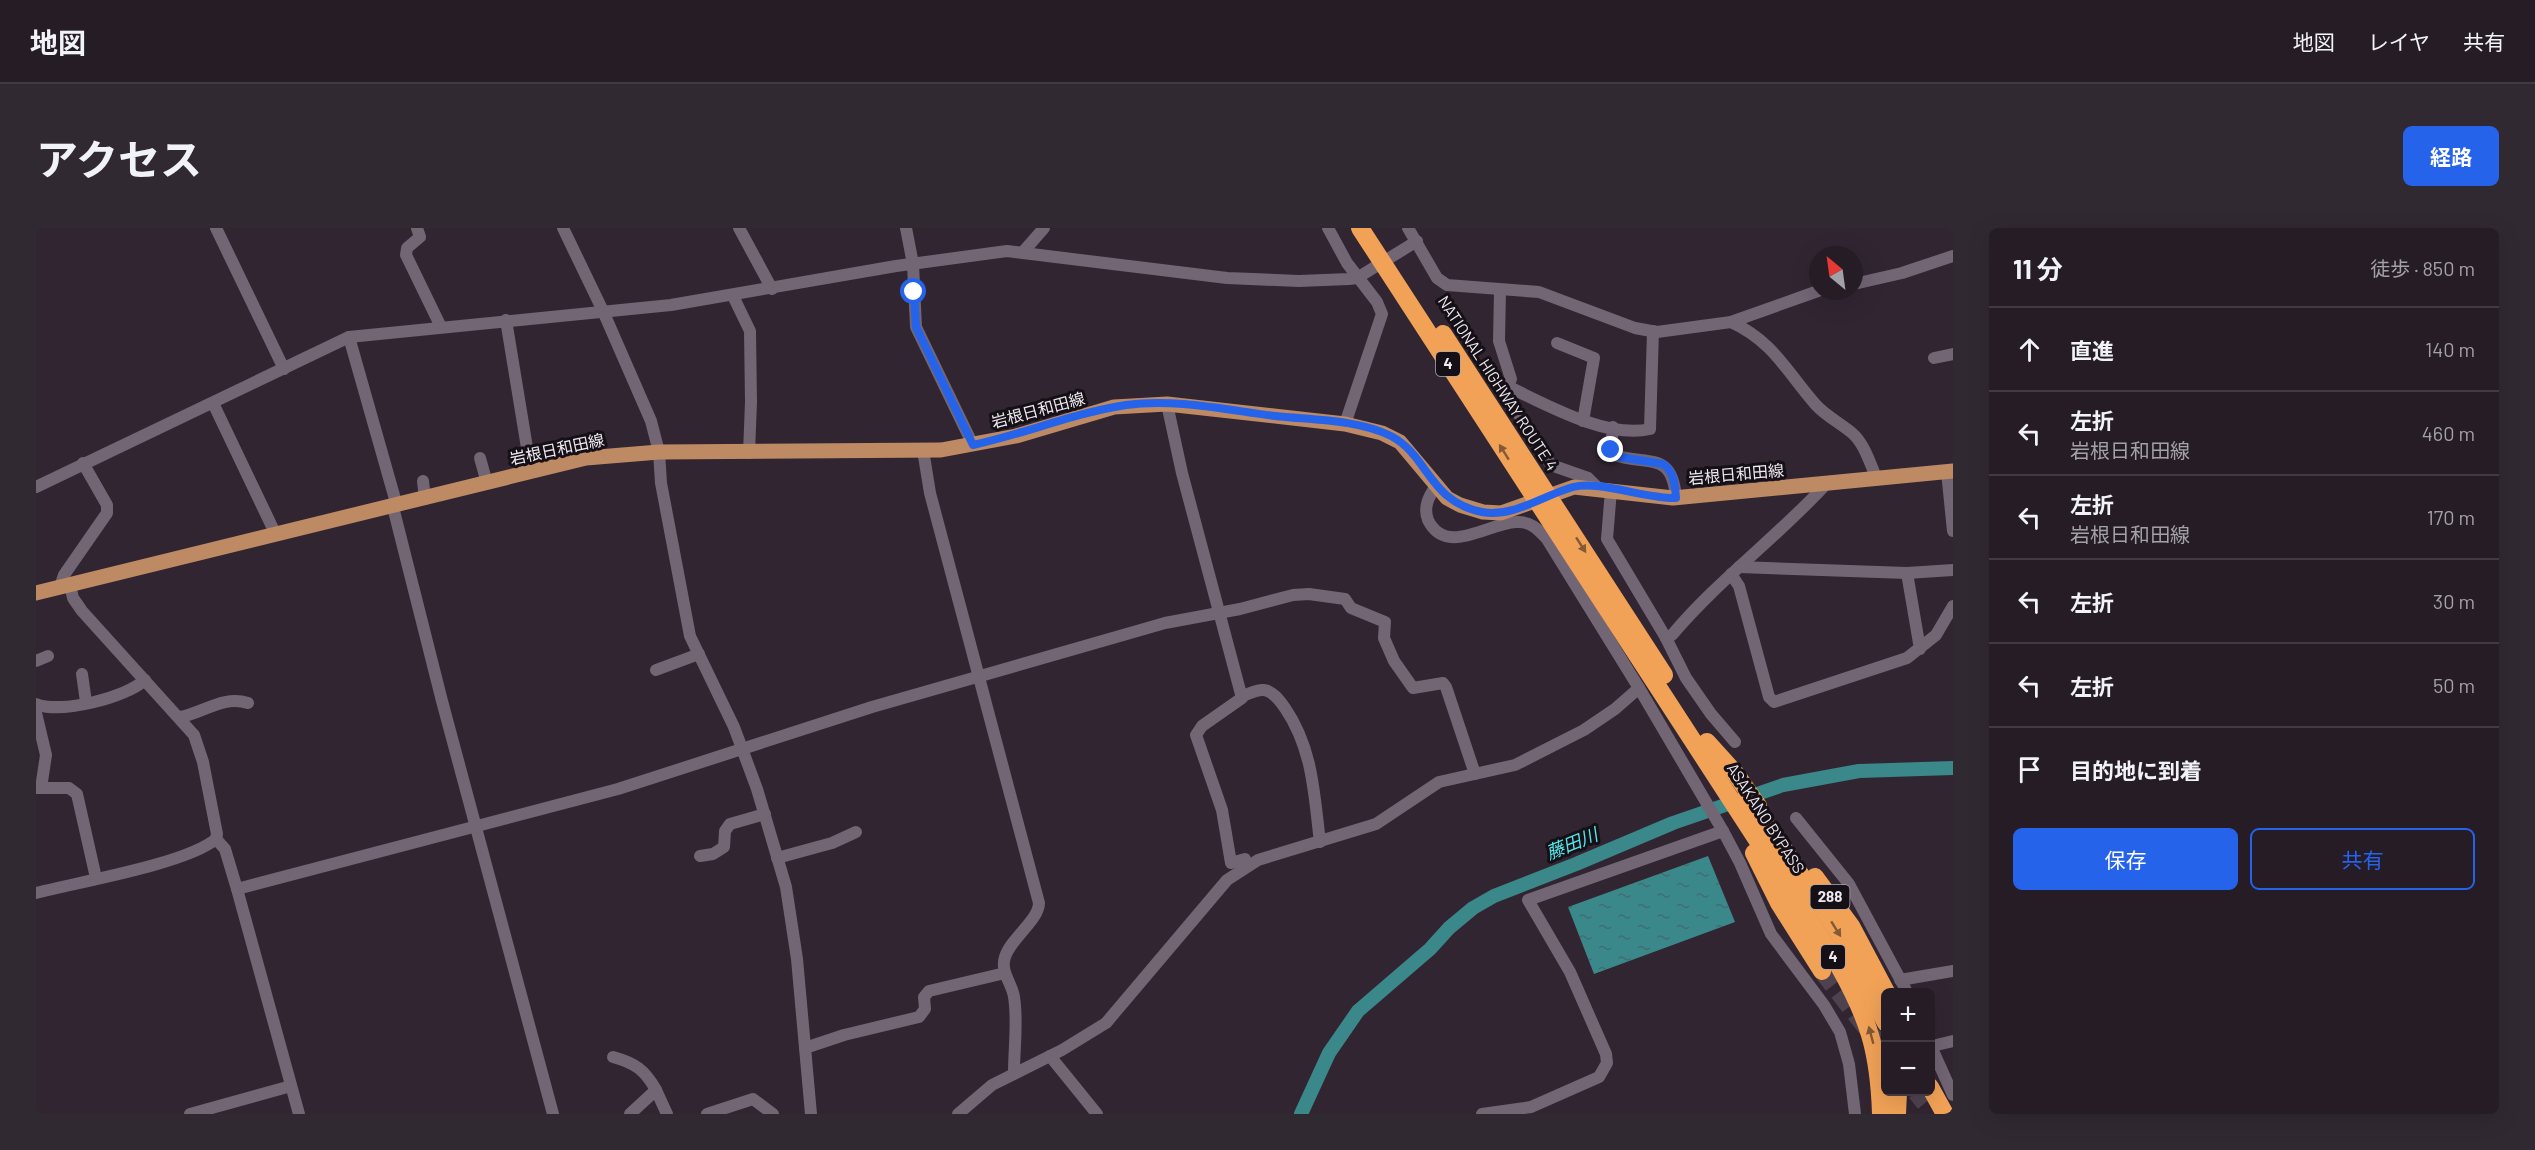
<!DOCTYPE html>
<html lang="ja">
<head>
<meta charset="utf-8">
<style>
  :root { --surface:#251c26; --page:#312932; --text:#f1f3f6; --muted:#a3a1a7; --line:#423a43; --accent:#2563eb }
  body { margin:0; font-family:Barlow,"Noto Sans JP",sans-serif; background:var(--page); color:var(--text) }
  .controls { position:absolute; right:18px; bottom:18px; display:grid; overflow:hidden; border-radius:9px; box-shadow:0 6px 24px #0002 }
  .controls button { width:54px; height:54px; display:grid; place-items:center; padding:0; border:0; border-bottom:2px solid var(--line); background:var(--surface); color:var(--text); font:30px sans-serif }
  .compass { position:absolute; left:1773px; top:18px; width:54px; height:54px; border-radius:50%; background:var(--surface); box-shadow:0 6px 24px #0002; rotate:331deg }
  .stop { position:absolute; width:18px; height:18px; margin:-14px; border:4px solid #2563eb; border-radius:50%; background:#fff }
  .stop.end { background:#2563eb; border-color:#fff; box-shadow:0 2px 6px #0008 }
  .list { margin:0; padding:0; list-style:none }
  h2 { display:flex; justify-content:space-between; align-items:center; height:78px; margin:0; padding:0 24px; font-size:26px }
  h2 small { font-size:20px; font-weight:400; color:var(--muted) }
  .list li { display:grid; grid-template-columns:39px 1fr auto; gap:18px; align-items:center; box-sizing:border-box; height:84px; padding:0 24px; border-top:2px solid var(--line) }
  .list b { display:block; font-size:22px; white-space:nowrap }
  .list p { margin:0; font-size:20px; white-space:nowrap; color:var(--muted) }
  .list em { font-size:20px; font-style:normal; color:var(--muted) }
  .actions { display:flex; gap:12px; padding:18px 24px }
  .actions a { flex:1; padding:14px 0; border:2px solid var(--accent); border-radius:9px; text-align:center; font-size:21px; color:var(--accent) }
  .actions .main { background:var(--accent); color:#fff }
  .icon { flex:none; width:33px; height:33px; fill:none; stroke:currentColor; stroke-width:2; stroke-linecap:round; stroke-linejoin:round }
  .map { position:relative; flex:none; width:1917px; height:886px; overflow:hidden; border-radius:9px }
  header { display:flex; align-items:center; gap:36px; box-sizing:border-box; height:84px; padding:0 30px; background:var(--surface); border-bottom:2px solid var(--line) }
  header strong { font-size:28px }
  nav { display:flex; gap:33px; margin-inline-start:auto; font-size:21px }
  .intro { display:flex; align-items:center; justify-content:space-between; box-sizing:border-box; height:144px; padding:0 36px }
  h1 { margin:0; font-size:42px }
  .button { padding:15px 27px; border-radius:9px; background:var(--accent); color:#fff; font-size:21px; font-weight:700 }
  main { display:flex; gap:36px; padding:0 36px }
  aside { flex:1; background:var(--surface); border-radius:9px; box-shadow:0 6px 24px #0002 }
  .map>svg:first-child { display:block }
  .water { fill:url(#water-ripples) }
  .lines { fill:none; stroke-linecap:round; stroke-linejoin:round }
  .river { stroke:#3a888a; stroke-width:14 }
  .highway-tunnel { stroke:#4e424f; stroke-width:18; stroke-dasharray:18 9; stroke-linecap:butt }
  .minor { stroke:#726574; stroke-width:12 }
  .major { stroke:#be8a63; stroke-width:15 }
  .highway { stroke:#f1a257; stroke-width:18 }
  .oneway { fill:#835936 }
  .route { stroke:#2563eb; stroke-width:8 }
  .labels { text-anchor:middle; stroke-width:6; stroke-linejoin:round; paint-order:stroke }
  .shield { fill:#151016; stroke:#aea7af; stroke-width:1.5 }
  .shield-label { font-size:15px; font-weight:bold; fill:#efe8f1 }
  .street-label { font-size:16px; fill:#efe8f1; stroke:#151016 }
  .water-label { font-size:18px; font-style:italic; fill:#52e9ee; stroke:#151016 }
</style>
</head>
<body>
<header>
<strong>地図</strong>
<nav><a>地図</a><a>レイヤ</a><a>共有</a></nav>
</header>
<div class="intro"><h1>アクセス</h1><a class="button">経路</a></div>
<main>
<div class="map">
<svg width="1917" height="886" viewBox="0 0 1917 886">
  <defs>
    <pattern id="water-ripples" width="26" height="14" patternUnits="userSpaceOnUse" patternTransform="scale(1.5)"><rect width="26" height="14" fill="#3a888a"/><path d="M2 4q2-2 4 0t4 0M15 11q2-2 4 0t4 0" fill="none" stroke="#406e70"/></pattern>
  </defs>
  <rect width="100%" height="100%" fill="#312532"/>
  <path class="water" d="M1672,628L1699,694L1558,746L1532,679Z"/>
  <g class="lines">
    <path class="river" d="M1265,886L1293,825L1322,783L1394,721L1413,700L1437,680L1458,668L1540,636L1637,595L1747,557L1823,543L1917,540"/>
    <g class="highway-tunnel">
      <path d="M1786,743L1850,825"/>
      <path d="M1880,864L1889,875"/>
    </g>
    <g class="minor">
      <path d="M180,0L248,141"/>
      <path d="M381,0L384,9L371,20L370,27L405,99"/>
      <path d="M527,0L567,83L615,193L623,224L625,255L654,408L698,499L721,561L750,659L761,731L775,886"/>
      <path d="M703,0L736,61"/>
      <path d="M870,0L877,36L880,99L937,217"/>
      <path d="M1292,0L1311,35L1341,74L1346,86L1309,196"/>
      <path d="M1372,0L1401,50L1411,57L1503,64L1599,100L1621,104L1695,94L1782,63"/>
      <path d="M987,24L1008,0"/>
      <path d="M1818,56L1866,45L1917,28"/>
      <path d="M1464,62L1463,113L1475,151L1470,162L1475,174L1515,237L1552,250L1562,260"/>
      <path d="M697,68L714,103L715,174L713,225"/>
      <path d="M470,92L495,244"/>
      <path d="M1695,94C1737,113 1751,144 1780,177C1790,188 1804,195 1816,205C1828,215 1834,235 1840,249"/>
      <path d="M313,109L361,278"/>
      <path d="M1521,115L1558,130L1547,193"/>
      <path d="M1898,130L1917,126"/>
      <path d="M1473,159C1511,177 1571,211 1614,201L1617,103"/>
      <path d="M177,175L240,307"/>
      <path d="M1131,176L1146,245L1206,470L1166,498L1160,507L1186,582L1195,635L1209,631V638"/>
      <path d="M1577,199L1575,222L1578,227C1614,238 1636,223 1640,270"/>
      <path d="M887,222L894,265L1003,675C1003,692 975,710 969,729C964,744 976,755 978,769C982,793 978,820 978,844"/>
      <path d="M444,230L451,255"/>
      <path d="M1911,244L1917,303"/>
      <path d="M387,253L389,271"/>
      <path d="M1400,258C1393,268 1387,279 1392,292C1410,329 1452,295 1480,294C1494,293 1502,301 1511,311L1603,460L1687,603L1704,635L1735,706L1788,777L1804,804L1813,836L1819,886"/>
      <path d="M0,259L313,109L635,77L860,38L971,23L1191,50L1263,53L1313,51L1321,50L1381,13"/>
      <path d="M1575,262L1571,311L1630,410L1650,450L1675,486L1699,514"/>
      <path d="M357,279L406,473L517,886"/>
      <path d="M1703,339L1871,345L1917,342"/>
      <path d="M1871,345L1884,421"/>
      <path d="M1695,346L1703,358L1733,469L1738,474L1871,430L1900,407L1917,378"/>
      <path d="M24,359L28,347L71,285V277L47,235"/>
      <path d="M1630,410L1636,407C1683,351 1743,308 1792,254"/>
      <path d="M0,433L12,428"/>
      <path d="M620,442L663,426"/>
      <path d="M46,446L50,474"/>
      <path d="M1206,468C1213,466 1221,461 1228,462C1237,463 1244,473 1249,480C1277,521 1278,566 1284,614"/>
      <path d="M0,476C25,486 89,470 109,452"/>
      <path d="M0,485L10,527L5,560"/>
      <path d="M144,489C167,485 187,467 212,475"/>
      <path d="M0,560H33L41,566L60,650"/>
      <path d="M1760,590L1813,656L1871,764"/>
      <path d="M180,611L189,621L201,661L263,886"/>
      <path d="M664,628L677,626L688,619L689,603L694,596L729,586"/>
      <path d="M741,630L796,615L820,604"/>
      <path d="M201,661L582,561L836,479L1129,395L1204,381L1257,367L1273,366L1309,371L1315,380L1349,394L1348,410L1358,433L1377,460L1407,455L1410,459L1439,546"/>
      <path d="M0,665C42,654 150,636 180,611L181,606L167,534L158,507L46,383L37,370L34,357"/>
      <path d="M1864,752L1917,743"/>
      <path d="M1894,816L1917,867"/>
      <path d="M1896,818L1917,813"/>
      <path d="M769,820L808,807L883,789L889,781L888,769L893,763L969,745"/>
      <path d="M1014,828L1061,886"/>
      <path d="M577,829C599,835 609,842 620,862"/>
      <path d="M154,886L255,858"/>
      <path d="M594,886L620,862L631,886"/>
      <path d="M671,886L717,871L737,886"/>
      <path d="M922,886L956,857L1026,822L1070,795L1191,652L1222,632L1340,596L1403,554L1479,537L1548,502L1579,481L1603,460"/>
      <path d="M1446,886L1495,879L1563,849L1571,835L1570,826L1534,744L1492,672L1687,603"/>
    </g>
    <path class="major" d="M0,365L550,230L623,224L905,222L980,208L1078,179L1131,176L1309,196L1346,205L1364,214L1411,270L1424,277L1447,284L1465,285L1538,259L1637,270L1917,243"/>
    <g class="highway">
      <path d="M1324,0L1803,738C1833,791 1843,824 1845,886"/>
      <path d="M1407,106L1628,447"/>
      <path d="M1671,514L1699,545L1722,578"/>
      <path d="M1709,571L1743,614L1804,707L1850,795"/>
      <path d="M1718,625L1743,675L1786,743"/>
      <path d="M1779,649L1815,698L1850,764"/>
      <path d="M1894,859L1909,886"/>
      <path d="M1861,886L1862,864"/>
    </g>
  </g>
  <defs><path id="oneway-solid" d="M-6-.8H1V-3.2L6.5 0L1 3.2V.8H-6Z" transform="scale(1.5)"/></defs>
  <g class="oneway">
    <use href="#oneway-solid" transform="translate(1468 224) rotate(-122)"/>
    <use href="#oneway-solid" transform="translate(1545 317) rotate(57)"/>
    <use href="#oneway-solid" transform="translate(1800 701) rotate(58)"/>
    <use href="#oneway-solid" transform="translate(1835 807) rotate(-105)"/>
  </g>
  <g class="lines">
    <path class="route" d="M878,64L880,99L937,217C988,206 1038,185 1090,177C1138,170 1191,182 1239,188C1275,192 1321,191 1355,208C1393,228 1392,273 1446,284C1477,290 1508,267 1537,259C1563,252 1610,271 1640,270C1639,256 1638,244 1627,236L1583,229L1575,222"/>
  </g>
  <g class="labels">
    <g class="shield">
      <rect x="1400" y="124" width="24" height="24" rx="4.5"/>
      <rect x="1774.5" y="657" width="39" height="24" rx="4.5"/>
      <rect x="1785" y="717" width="24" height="24" rx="4.5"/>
    </g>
    <g class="shield-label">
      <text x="1412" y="141">4</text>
      <text x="1794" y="674">288</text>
      <text x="1797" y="734">4</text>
    </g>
    <g class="street-label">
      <text transform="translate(1462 155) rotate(57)" y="6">NATIONAL HIGHWAY ROUTE 4</text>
      <text transform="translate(1002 182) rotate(-15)" y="6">岩根日和田線</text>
      <text transform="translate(521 221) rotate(-12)" y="6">岩根日和田線</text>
      <text transform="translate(1700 246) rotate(-5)" y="6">岩根日和田線</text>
      <text transform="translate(1730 590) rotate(57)" y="6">ASAKANO BYPASS</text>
    </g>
    <g class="water-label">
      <text transform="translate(1536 616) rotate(-22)" y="6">藤田川</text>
    </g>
  </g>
</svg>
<div class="controls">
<button>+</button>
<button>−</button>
</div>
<svg class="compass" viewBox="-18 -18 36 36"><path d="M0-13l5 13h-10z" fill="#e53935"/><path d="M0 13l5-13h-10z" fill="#a3a1a7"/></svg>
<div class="stop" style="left:878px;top:64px"></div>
<div class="stop end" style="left:1575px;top:222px"></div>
</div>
<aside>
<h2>11 分<small>徒歩 · 850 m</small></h2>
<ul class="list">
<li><svg class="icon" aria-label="ahead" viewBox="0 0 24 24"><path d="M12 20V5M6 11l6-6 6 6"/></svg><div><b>直進</b></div><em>140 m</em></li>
<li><svg class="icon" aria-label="left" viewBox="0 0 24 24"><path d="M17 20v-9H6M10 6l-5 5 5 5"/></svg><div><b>左折</b><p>岩根日和田線</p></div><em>460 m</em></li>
<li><svg class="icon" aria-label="left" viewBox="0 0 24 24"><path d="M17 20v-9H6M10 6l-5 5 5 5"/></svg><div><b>左折</b><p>岩根日和田線</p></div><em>170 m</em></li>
<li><svg class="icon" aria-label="left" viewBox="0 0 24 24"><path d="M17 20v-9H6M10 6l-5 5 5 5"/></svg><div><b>左折</b></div><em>30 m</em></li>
<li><svg class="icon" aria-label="left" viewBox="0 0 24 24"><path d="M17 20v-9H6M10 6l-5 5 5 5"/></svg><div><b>左折</b></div><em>50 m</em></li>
<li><svg class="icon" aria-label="arrive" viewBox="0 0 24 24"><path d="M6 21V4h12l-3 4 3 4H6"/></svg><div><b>目的地に到着</b></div></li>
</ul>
<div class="actions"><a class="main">保存</a><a>共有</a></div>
</aside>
</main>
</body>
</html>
